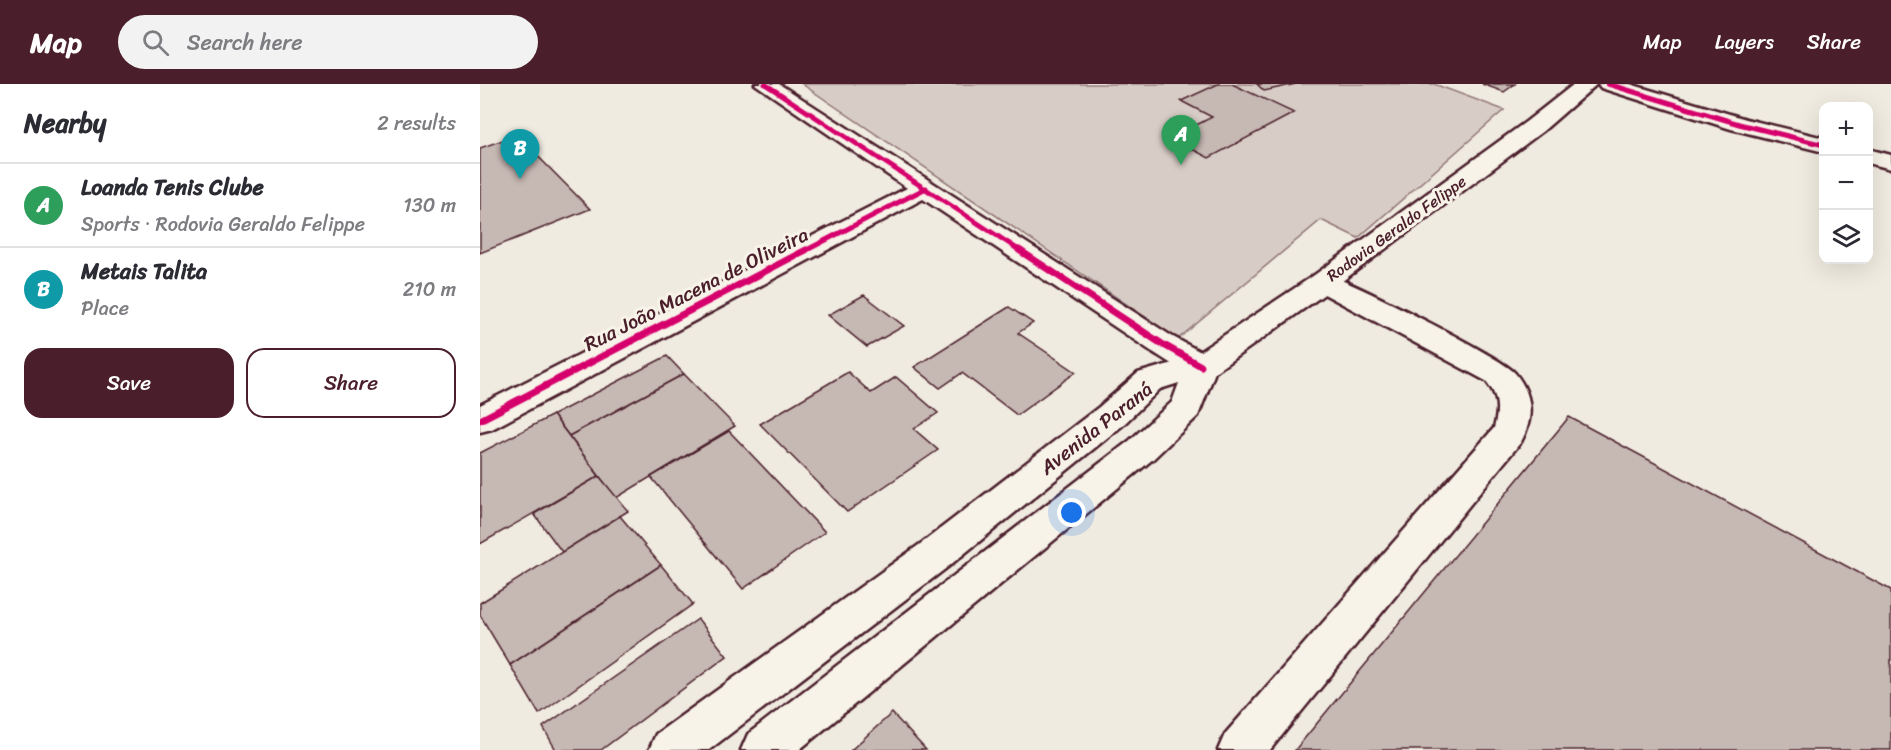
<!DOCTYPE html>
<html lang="en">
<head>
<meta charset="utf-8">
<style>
  :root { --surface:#fff; --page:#f2f2f3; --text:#2b2b33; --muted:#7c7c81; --line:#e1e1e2; --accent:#4a1f2b }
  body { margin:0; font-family:Sriracha,sans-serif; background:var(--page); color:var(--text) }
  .controls { position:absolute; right:18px; top:18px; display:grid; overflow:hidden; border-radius:12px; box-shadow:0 6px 24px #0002 }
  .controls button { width:54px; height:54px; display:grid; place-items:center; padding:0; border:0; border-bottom:2px solid var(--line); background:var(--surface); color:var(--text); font:30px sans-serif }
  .you { position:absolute; left:592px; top:429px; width:21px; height:21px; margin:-15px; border:4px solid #fff; border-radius:50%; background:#1a73e8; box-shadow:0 0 0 9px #1a73e833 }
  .badge { display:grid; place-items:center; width:39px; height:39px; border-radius:50%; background:var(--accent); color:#fff; font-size:20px; font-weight:700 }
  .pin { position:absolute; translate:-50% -50px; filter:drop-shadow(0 2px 3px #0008) }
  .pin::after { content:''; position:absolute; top:32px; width:21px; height:18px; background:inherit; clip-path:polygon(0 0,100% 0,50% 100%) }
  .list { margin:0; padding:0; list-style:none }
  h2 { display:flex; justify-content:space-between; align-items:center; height:78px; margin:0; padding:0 24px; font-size:26px }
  h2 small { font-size:20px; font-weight:400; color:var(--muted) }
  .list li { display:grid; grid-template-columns:39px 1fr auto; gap:18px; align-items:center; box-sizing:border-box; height:84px; padding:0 24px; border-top:2px solid var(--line) }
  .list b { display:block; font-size:22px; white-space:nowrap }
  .list p { margin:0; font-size:20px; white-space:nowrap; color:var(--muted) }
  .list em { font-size:20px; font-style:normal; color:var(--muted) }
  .actions { display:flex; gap:12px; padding:18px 24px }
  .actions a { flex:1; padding:14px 0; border:2px solid var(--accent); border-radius:18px; text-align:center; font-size:21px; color:var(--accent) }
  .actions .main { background:var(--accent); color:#fff }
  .icon { flex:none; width:33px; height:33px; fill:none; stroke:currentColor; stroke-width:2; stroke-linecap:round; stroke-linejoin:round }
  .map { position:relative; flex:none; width:1411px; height:666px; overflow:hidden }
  header { display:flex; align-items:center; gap:36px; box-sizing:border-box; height:84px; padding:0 30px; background:var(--accent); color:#fff }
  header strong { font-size:28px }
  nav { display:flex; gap:33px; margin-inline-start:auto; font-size:21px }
  .search { width:420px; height:54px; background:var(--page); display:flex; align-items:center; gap:15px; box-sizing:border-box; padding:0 21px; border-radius:33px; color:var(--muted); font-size:22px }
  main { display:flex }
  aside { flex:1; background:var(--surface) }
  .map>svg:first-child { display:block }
  .green { fill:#d8cdc6; stroke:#917678; stroke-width:1.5 }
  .building { fill:#c6b8b3; stroke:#4a1f2b; stroke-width:1.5 }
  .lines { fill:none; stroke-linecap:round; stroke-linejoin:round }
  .minor-casing { stroke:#4a1f2b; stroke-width:5 }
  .major-casing { stroke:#4a1f2b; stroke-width:5 }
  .minor { fill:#f7f3e8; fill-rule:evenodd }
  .major { fill:#f7f3e8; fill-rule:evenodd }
  .cycleway-far1-casing { stroke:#f7f3e8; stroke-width:8 }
  .cycleway-casing { stroke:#f7f3e8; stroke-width:10 }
  .cycleway-far1 { stroke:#d6006c; stroke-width:5 }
  .cycleway { stroke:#d6006c; stroke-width:7 }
  .labels { text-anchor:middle; stroke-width:6; stroke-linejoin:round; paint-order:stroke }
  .far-street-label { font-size:16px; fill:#4a1f2b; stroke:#f7f3e8 }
  .street-label { font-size:20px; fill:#4a1f2b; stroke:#f7f3e8 }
</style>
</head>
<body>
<header>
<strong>Map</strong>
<div class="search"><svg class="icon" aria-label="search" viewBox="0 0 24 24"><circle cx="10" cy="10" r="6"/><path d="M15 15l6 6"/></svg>Search here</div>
<nav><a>Map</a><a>Layers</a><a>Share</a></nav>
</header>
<main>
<aside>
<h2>Nearby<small>2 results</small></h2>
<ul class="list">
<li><span class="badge" style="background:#2e9e5b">A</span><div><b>Loanda Tenis Clube</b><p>Sports · Rodovia Geraldo Felippe</p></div><em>130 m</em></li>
<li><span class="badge" style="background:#0f9aa8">B</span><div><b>Metais Talita</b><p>Place</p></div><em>210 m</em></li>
</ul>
<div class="actions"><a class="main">Save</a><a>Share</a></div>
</aside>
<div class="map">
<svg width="1411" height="666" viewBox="0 0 1411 666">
  <rect width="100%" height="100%" fill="#f0ebe0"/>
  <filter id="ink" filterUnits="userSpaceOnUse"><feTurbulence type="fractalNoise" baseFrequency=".0167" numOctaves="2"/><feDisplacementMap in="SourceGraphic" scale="12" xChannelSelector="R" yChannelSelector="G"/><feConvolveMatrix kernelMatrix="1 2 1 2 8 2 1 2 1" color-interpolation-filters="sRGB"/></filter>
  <g filter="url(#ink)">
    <path class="green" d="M322,0H954L1024,26L878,154L841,136L698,255Z"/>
    <g class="building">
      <path d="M738,0H752L814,29L729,74L691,54L732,33L701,17Z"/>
      <path d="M777,0H816L784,7Z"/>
      <path d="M1002,0H1035L1024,8Z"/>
      <path d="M37,51L110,125L0,169V64Z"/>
      <path d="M384,211L424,242L387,263L348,231Z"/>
      <path d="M529,223L553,239L538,249L596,288L537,331L482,289L460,304L434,283Z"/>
      <path d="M187,272L204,290L89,352L73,331Z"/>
      <path d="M368,288L391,309L416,293L458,329L434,345L458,366L367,428L280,340Z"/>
      <path d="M204,290L255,342L136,414L89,352Z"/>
      <path d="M73,331L119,392L0,460V369Z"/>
      <path d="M1089,333L1411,506V666H815Z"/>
      <path d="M249,347L345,448L263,505L171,393Z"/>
      <path d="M119,392L148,427L82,468L54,430Z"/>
      <path d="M140,432L181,481L30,581L0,531V519Z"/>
      <path d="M181,481L213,520L59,630L30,581Z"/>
      <path d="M218,535L247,572L121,666H76L63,643Z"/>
      <path d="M412,629L446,666H371Z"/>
    </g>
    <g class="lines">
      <defs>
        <g id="minor">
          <path d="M275,0H299L693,253L732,274L737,282L732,290C710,296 690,278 671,267L443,115L12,345L0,348V321L427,104Z"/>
          <path d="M1118,0H1150L1266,35L1344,54V68L1251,45L1121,4Z"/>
          <path d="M1388,65L1411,71V85L1388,79Z"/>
          <path d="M843,189C867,195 1023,274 1035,289C1053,311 1054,334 1041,358L790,666H738L745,650L1014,344C1019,325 1019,313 1006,297L833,204L829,198L833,192Z"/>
        </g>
        <path id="major" d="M1094,0H1117L1063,47L853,204L735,288L718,332L673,375L319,666H261L268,650L649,357L692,318L699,299L680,305L643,341L469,482L229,666H169L176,650L443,458L619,323L658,289L710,274L833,192L1047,37Z"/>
      </defs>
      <use href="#minor" class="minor-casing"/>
      <use href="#major" class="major-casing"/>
      <use href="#minor" class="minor"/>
      <use href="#major" class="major"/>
      <defs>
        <g id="cycleway-far1">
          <path d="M285,0L542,168"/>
          <path d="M1128,0L1259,40L1344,61"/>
          <path d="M323,168L446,104"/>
        </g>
        <g id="cycleway">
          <path d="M539,166L682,260L721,282"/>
          <path d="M0,336L326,166"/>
        </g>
      </defs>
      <use href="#cycleway-far1" class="cycleway-far1-casing"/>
      <use href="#cycleway" class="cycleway-casing"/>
      <use href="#cycleway-far1" class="cycleway-far1"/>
      <use href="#cycleway" class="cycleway"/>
    </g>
  </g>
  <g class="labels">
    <g class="far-street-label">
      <text transform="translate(916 144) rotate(-36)" y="6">Rodovia Geraldo Felippe</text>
    </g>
    <g class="street-label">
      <text transform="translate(216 205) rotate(-27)" y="7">Rua João Macena de Oliveira</text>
      <text transform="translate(616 344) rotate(-38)" y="7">Avenida Paraná</text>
    </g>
  </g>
</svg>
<div class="controls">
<button>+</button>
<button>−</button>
<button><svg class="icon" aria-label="layers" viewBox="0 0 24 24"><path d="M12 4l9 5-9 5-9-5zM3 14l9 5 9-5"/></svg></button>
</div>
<div class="you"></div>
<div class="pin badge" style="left:701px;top:81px;background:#2e9e5b">A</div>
<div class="pin badge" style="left:40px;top:95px;background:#0f9aa8">B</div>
</div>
</main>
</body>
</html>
